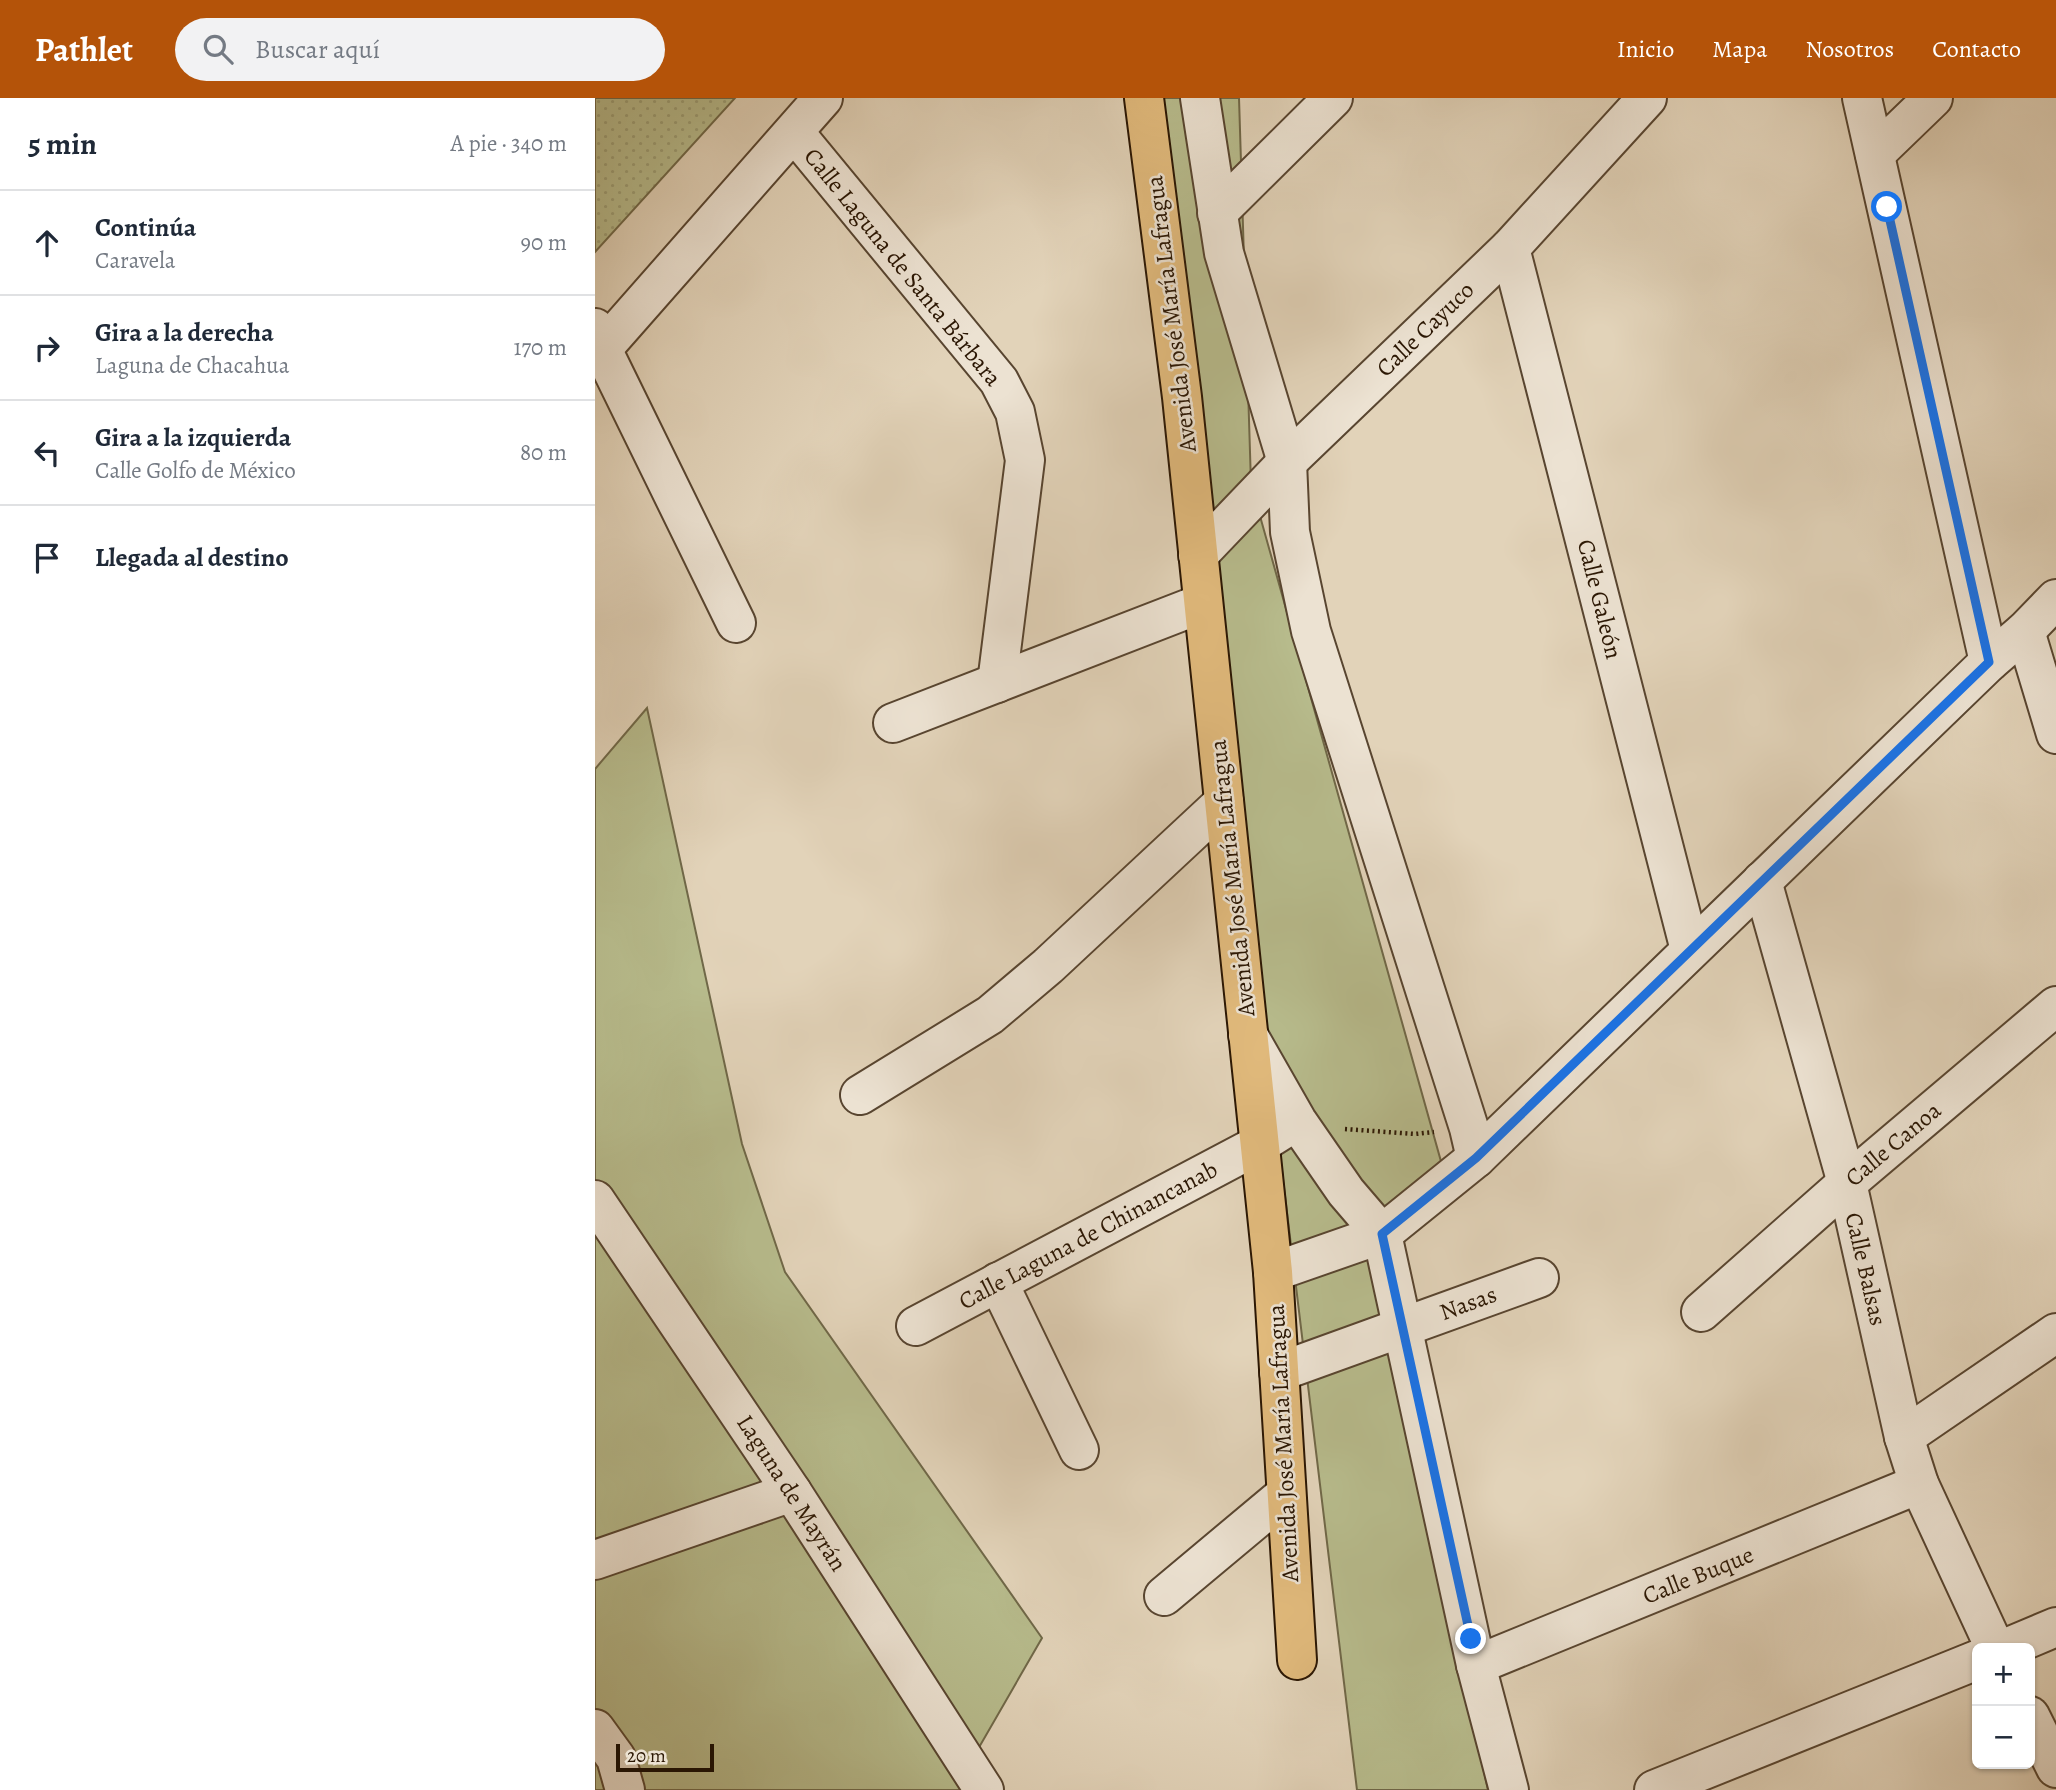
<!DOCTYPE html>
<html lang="es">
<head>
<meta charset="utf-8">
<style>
  :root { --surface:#fff; --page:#f2f2f3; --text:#1f2937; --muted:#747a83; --line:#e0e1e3; --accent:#b45309 }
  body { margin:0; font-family:Alegreya,serif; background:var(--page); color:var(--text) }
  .controls { position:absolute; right:21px; bottom:21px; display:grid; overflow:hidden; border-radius:10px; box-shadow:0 2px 5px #0004 }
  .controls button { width:63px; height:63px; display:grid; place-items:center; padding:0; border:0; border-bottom:2px solid var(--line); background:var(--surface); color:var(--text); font:35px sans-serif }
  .scale { position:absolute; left:21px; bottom:18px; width:98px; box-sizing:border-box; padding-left:7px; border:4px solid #2a1603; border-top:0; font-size:19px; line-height:24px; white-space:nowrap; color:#2a1603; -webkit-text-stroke:5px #ece2d2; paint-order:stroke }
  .stop { position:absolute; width:21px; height:21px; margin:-16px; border:5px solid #1a73e8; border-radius:50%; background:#fff }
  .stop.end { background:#1a73e8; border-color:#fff; box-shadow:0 2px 7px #0008 }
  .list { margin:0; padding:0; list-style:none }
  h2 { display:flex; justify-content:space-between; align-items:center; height:91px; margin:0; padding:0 28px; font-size:30px }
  h2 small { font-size:23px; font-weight:400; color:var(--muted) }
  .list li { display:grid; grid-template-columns:46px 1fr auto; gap:21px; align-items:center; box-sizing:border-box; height:105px; padding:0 28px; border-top:2px solid var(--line) }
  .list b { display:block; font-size:26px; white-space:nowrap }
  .list p { margin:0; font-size:23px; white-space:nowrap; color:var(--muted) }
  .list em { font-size:23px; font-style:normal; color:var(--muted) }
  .icon { flex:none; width:38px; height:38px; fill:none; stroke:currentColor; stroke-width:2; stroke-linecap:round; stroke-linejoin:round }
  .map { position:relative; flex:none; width:1461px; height:1692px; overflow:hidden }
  header { display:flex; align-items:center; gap:42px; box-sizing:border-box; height:98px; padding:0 35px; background:var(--accent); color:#fff }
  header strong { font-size:33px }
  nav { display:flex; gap:38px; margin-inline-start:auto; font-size:24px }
  .search { width:490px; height:63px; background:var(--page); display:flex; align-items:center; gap:18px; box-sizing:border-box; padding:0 24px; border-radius:38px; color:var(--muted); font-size:26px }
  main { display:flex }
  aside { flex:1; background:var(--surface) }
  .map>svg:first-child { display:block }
  .grass { fill:url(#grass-dots); stroke:#706848; stroke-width:2 }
  .park { fill:#b7bb8c; stroke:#706848; stroke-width:2 }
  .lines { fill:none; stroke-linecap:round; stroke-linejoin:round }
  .minor-casing { stroke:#584530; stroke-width:42 }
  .major-casing { stroke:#2a1603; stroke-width:42 }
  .path { stroke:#2a1603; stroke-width:4.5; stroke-dasharray:2 3.5; stroke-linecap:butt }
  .minor { stroke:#ece2d2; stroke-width:38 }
  .major { stroke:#e1ba7c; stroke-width:38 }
  .route { stroke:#1a73e8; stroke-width:9 }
  .labels { text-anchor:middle; stroke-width:5; stroke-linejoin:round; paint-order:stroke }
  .street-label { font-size:24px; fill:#2a1603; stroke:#ece2d2 }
</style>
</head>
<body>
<header>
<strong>Pathlet</strong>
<div class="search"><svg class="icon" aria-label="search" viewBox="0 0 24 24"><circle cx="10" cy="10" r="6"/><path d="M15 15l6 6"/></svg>Buscar aquí</div>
<nav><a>Inicio</a><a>Mapa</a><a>Nosotros</a><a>Contacto</a></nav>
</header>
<main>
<aside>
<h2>5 min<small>A pie · 340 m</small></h2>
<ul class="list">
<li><svg class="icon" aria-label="ahead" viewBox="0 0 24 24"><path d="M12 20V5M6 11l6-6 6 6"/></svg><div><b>Continúa</b><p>Caravela</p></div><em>90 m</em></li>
<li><svg class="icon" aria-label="right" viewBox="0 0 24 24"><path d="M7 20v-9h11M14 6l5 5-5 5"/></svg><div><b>Gira a la derecha</b><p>Laguna de Chacahua</p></div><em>170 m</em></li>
<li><svg class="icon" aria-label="left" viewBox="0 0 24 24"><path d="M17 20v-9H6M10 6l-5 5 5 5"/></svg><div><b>Gira a la izquierda</b><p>Calle Golfo de México</p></div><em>80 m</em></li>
<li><svg class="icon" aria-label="arrive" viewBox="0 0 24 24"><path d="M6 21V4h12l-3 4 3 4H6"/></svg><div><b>Llegada al destino</b></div></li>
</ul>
</aside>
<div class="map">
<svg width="1461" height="1692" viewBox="0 0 1461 1692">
  <defs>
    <pattern id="grass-dots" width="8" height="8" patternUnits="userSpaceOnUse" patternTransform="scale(1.75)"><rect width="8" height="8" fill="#b7bb8c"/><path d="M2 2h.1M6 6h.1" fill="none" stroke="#9ea077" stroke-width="1.8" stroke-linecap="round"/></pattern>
  </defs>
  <rect width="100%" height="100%" fill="#e2d3b9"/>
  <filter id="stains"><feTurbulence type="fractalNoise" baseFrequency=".00286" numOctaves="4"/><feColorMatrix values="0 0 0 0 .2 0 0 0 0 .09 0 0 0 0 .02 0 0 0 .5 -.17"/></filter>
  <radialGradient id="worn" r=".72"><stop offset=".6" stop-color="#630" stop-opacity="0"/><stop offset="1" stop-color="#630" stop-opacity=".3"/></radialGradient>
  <path class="grass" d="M0,0H140L0,154Z"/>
  <g class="park">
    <path d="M557,0H644L656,386L847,1067L768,1129L893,1692H762Z"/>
    <path d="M52,610L147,1046L190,1174L447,1540L379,1658L393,1692H0V671Z"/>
  </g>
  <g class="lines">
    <defs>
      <g id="minor">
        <path d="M605,0L629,155L692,364L695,434L716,533L874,1030L881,1060"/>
        <path d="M1267,0L1394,564"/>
        <path d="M199,34L404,283L420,314L430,362L402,585"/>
        <path d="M1280,56L1338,0"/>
        <path d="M622,115L738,0"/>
        <path d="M915,150L1095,852"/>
        <path d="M0,230L7,251L141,525"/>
        <path d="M0,259L228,0"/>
        <path d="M603,457L692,364L915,150L1052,0"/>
        <path d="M1430,533L1461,636"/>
        <path d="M298,625L608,505"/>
        <path d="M1167,783L1252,1085L1309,1339L1324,1386L1400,1550"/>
        <path d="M653,937L702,1023L751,1094L787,1136L881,1567L914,1692"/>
        <path d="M265,997L395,917L453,868L629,704"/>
        <path d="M0,1102L197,1394L389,1692"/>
        <path d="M678,1174L787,1136L881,1060L1394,564L1430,533L1461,501"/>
        <path d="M403,1184L484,1352"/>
        <path d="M1106,1214L1252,1085L1461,908"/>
        <path d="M321,1228L665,1046L692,1029"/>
        <path d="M684,1274L944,1180"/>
        <path d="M1309,1339L1461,1235"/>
        <path d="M0,1462L197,1394"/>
        <path d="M569,1498L691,1396"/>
        <path d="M1411,1550L1461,1529"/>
        <path d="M881,1567L1324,1386"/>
        <path d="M1435,1618L1461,1670"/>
        <path d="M0,1631L21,1660L30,1692"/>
        <path d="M1059,1692L1382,1562"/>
      </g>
      <path id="major" d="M549,0L587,299L678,1174L702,1562"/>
    </defs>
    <use href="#minor" class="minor-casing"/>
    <use href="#major" class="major-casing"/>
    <path class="path" d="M750,1031L820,1036L839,1034"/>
    <use href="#minor" class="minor"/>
    <use href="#major" class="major"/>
  </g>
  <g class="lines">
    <path class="route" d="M876,1541L787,1136L881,1060L1394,564L1292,109"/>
  </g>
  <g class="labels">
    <g class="street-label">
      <text transform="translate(308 169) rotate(51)" y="8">Calle Laguna de Santa Bárbara</text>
      <text transform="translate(576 216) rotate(-97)" y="8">Avenida José María Lafragua</text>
      <text transform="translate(830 231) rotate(-44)" y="8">Calle Cayuco</text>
      <text transform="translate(1005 501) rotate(76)" y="8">Calle Galeón</text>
      <text transform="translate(637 780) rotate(-96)" y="8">Avenida José María Lafragua</text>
      <text transform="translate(1298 1046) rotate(-40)" y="8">Calle Canoa</text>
      <text transform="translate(493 1137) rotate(-28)" y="8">Calle Laguna de Chinancanab</text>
      <text transform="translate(1271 1171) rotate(77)" y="8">Calle Balsas</text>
      <text transform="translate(873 1205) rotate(-20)" y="8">Nasas</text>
      <text transform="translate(688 1345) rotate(-93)" y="8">Avenida José María Lafragua</text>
      <text transform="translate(197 1395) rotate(57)" y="8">Laguna de Mayrán</text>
      <text transform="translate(1103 1477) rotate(-22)" y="8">Calle Buque</text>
    </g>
  </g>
  <rect width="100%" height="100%" filter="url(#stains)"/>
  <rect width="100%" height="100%" fill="url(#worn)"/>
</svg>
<div class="controls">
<button>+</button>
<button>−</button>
</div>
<div class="scale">20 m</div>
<div class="stop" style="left:1292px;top:109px"></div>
<div class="stop end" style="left:876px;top:1541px"></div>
</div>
</main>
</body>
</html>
